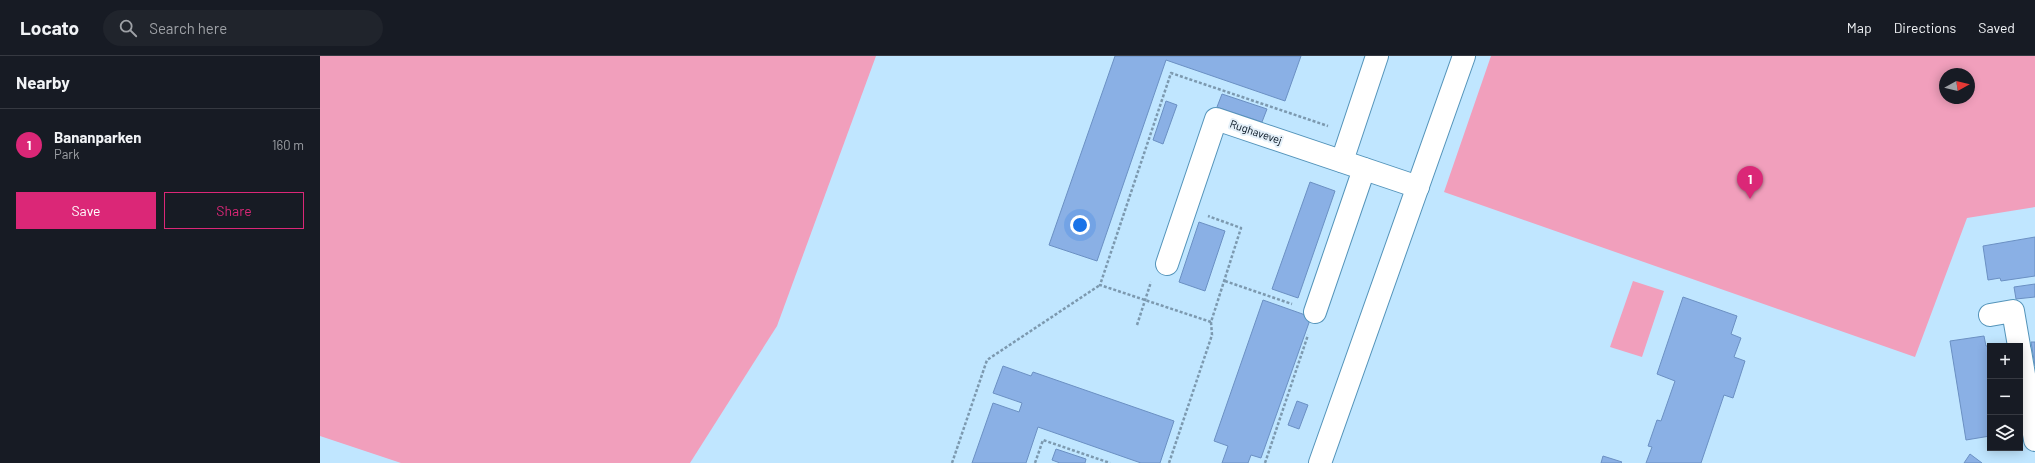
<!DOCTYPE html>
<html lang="en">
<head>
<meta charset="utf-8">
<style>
  :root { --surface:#171b24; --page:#20242c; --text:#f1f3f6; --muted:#9ea1a6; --line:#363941; --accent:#db2777 }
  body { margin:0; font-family:Barlow,sans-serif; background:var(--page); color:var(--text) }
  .controls { position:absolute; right:12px; bottom:12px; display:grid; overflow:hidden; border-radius:0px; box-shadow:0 2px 10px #0003 }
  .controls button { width:36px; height:36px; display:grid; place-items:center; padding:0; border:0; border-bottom:1px solid var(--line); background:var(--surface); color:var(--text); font:20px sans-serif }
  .compass { position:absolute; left:1619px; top:12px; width:36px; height:36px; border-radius:50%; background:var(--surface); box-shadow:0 2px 10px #0003; rotate:82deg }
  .you { position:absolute; left:760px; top:169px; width:14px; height:14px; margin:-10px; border:3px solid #fff; border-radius:50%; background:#1a73e8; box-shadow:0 0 0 6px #1a73e833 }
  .badge { display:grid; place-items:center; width:26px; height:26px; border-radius:50%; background:var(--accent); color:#fff; font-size:13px; font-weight:700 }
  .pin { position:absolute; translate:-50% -33px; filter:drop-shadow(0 1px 2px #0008) }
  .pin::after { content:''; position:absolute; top:21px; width:14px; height:12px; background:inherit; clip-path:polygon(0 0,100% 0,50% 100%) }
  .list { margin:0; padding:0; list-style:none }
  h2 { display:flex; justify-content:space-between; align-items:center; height:52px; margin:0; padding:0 16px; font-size:17px }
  h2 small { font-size:13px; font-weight:400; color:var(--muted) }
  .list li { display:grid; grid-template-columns:26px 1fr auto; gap:12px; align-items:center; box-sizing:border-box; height:72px; padding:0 16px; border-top:1px solid var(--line) }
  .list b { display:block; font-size:15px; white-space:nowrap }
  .list p { margin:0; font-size:13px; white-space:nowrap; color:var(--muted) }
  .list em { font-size:13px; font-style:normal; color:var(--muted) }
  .actions { display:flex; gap:8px; padding:12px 16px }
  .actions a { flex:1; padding:9px 0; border:1px solid var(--accent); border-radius:0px; text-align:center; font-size:14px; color:var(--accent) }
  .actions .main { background:var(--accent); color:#fff }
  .icon { flex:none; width:22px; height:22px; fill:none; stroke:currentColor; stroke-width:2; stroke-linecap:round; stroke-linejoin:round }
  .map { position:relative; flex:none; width:1715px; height:407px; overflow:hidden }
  header { display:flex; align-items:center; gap:24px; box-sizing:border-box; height:56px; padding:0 20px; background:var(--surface); border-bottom:1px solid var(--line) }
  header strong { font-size:19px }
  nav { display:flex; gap:22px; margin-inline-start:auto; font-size:14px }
  .search { width:280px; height:36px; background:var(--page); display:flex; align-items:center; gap:10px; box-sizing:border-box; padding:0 14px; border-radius:22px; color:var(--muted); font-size:15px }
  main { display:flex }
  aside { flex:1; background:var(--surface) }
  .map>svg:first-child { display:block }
  .green { fill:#f19fbc; fill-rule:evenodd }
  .building { fill:#8ab0e5; stroke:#6b90c3 }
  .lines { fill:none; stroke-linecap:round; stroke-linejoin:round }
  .minor-casing { stroke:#5494ba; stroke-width:24 }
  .path { stroke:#7c99af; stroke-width:2.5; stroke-dasharray:3 2; stroke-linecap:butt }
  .minor { stroke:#fff; stroke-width:22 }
  .labels { text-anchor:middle; stroke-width:4; stroke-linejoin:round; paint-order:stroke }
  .street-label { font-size:11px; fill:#000f1d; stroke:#e3eff8 }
</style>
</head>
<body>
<header>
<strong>Locato</strong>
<div class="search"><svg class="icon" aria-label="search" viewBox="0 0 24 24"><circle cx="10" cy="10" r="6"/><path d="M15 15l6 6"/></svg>Search here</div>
<nav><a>Map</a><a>Directions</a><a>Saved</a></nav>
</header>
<main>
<aside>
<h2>Nearby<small></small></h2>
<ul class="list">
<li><span class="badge">1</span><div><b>Bananparken</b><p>Park</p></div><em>160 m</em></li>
</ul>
<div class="actions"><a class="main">Save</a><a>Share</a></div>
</aside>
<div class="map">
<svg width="1715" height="407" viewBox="0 0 1715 407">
  <rect width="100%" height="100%" fill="#c0e6ff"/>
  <g class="green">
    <path d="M0,0H556L457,270L370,407H81L0,380Z"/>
    <path d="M1171,0H1715V151L1647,162L1595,301L1124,136ZM1625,18H1649V42H1625Z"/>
    <path d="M1313,225L1344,235L1322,301L1290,291Z"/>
  </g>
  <g class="building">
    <path d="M795,0H981L965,45L846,4L777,205L729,189Z"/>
    <path d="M902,38L947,53L942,66L897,51Z"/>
    <path d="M846,45L857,49L843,88L833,84Z"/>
    <path d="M990,126L1015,135L978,242L952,233Z"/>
    <path d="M879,166L905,175L885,235L859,226Z"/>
    <path d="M1715,181V220L1681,225L1680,222L1668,224L1663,190Z"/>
    <path d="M1715,228V241L1696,243L1694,231Z"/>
    <path d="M1363,241L1417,260L1411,278L1421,282L1414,301L1425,305L1413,342L1404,339L1381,407H1326L1332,391L1328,390L1337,364L1341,365L1355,325L1337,318Z"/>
    <path d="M943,244L991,261L941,402L931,399L928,407H902L908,390L894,385Z"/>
    <path d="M1664,280L1666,290H1670V380L1646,384L1630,285Z"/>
    <path d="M1711,286H1715V310Z"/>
    <path d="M683,310L711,320L713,316L854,365L840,407H821L718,371L706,407H652L673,347L699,356L702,347L673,337Z"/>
    <path d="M977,345L988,349L979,373L968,369Z"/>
    <path d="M736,393L766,403L765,407H740L732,404Z"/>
    <path d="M1650,398L1662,407H1644Z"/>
    <path d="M1283,400L1302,406L1301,407H1281Z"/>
  </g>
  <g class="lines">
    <defs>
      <g id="minor">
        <path d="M1022,105L1057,0"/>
        <path d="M847,208L896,63L1098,131"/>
        <path d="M995,256L1044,113"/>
        <path d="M1670,259L1693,255L1699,290"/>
        <path d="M1700,295L1715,384"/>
        <path d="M1000,407L1144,0"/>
      </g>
    </defs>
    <use href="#minor" class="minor-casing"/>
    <g class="path">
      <path d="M905,225L972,248"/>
      <path d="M891,266L780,229L851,17L1008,70"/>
      <path d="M817,269L831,226"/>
      <path d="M632,407L667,304L780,229"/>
      <path d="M715,407L723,384L790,407"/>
      <path d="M849,407L892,279L891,266L921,172L888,160"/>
      <path d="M945,407L988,279"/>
    </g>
    <use href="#minor" class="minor"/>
  </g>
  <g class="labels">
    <g class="street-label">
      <text transform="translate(936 76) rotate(19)" y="4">Rughavevej</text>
    </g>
  </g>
</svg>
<div class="controls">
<button>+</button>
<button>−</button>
<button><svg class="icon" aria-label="layers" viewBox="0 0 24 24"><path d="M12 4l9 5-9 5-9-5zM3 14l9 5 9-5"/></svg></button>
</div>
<svg class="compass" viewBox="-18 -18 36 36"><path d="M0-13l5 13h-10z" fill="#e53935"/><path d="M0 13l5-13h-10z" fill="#9ea1a6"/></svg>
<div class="you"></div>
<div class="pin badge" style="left:1430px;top:143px">1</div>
</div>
</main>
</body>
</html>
